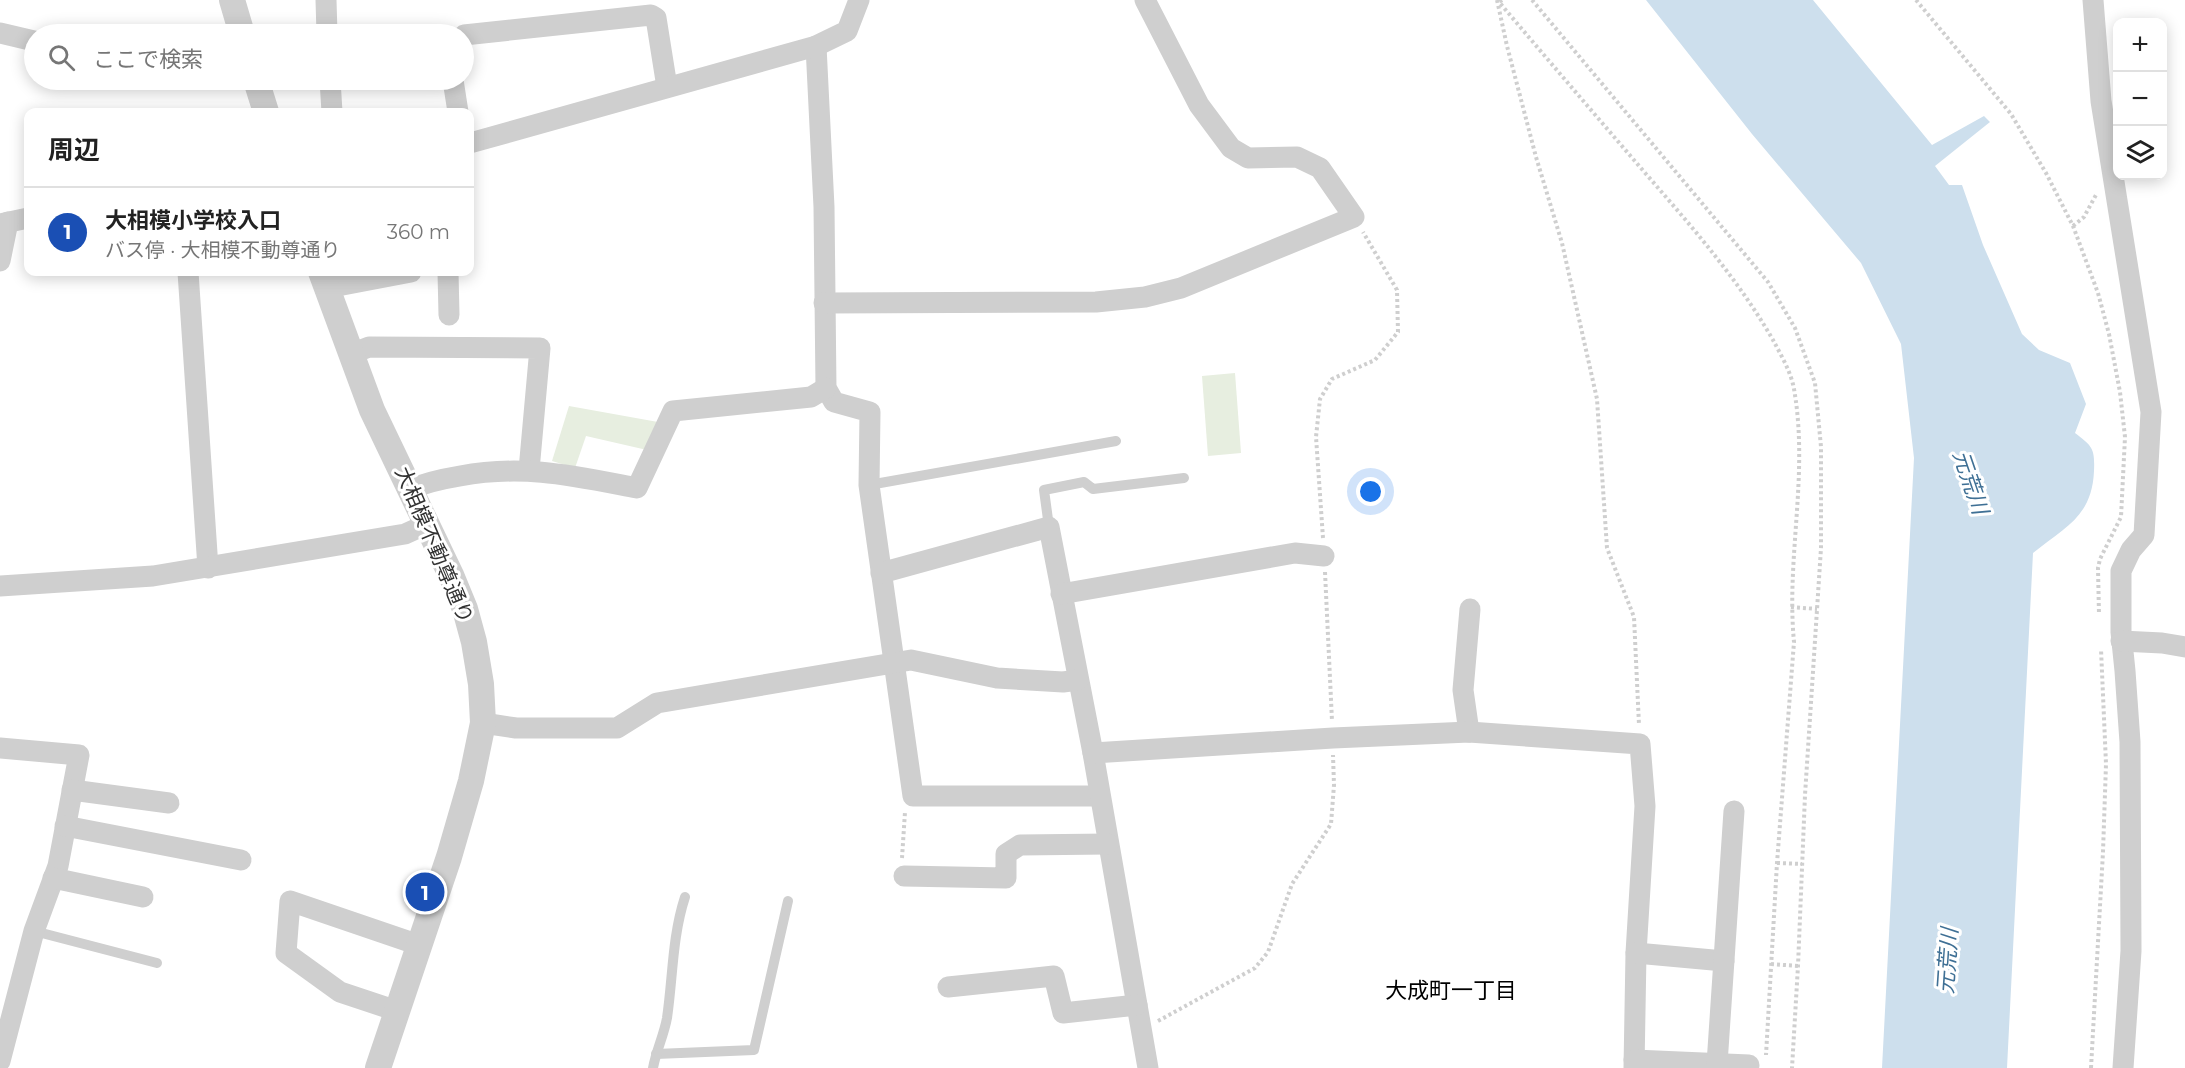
<!DOCTYPE html>
<html lang="ja">
<meta charset="utf-8">
<style>
:root{--surface:#fff;--page:#f2f2f2;--text:#222;--muted:#767676;--line:#e0e0e0;--accent:#e5373e}
body{margin:0;font-family:Montserrat,"Noto Sans JP",sans-serif;background:var(--page);color:var(--text)}
.controls{position:absolute;right:18px;top:18px;display:grid;overflow:hidden;border-radius:12px;box-shadow:0 3px 15px #0003}
.controls button{width:54px;height:54px;display:grid;place-items:center;padding:0;border:0;border-bottom:2px solid var(--line);background:var(--surface);color:var(--text);font:30px sans-serif}
.you{position:absolute;left:1371px;top:492px;width:21px;height:21px;margin:-15px;border:4px solid #fff;border-radius:50%;background:#1a73e8;box-shadow:0 0 0 9px #1a73e833}
.badge{display:grid;place-items:center;width:39px;height:39px;border-radius:50%;background:var(--accent);color:#fff;font-size:20px;font-weight:700}
.pin{position:absolute;translate:-50% -50%;border:3px solid #fff;box-shadow:0 2px 6px #0006}
.list{margin:0;padding:0;list-style:none}
h2{display:flex;justify-content:space-between;align-items:center;height:78px;margin:0;padding:0 24px;font-size:26px}
h2 small{font-size:20px;font-weight:400;color:var(--muted)}
.list li{display:grid;grid-template-columns:39px 1fr auto;gap:18px;align-items:center;box-sizing:border-box;height:90px;padding:0 24px;border-top:2px solid var(--line)}
.list b{display:block;font-size:22px;white-space:nowrap}
.list p{margin:0;font-size:20px;white-space:nowrap;color:var(--muted)}
.list em{font-size:20px;font-style:normal;color:var(--muted)}
.icon{flex:none;width:33px;height:33px;fill:none;stroke:currentColor;stroke-width:2;stroke-linecap:round;stroke-linejoin:round}
.map{position:relative;flex:none;width:2185px;height:1068px;overflow:hidden}
.search{position:absolute;background:var(--surface);box-shadow:0 3px 15px #0003;left:24px;top:24px;width:450px;height:66px;display:flex;align-items:center;gap:15px;box-sizing:border-box;padding:0 21px;border-radius:33px;color:var(--muted);font-size:22px}
.panel{position:absolute;background:var(--surface);box-shadow:0 3px 15px #0003;left:24px;top:108px;width:450px;height:168px;border-radius:12px}
.map>svg:first-child{display:block}
.green{fill:#e7eee0}
.water{fill:#cddfed}
.lines{fill:none;stroke-linecap:round;stroke-linejoin:round}
.path{stroke:#cfcfcf;stroke-width:4;stroke-dasharray:3 3;stroke-linecap:butt}
.service{stroke:#cfcfcf;stroke-width:10}
.minor{stroke:#cfcfcf;stroke-width:21}
.tertiary{stroke:#cfcfcf;stroke-width:26}
.labels{text-anchor:middle;stroke-width:6;stroke-linejoin:round;paint-order:stroke}
.street-label{font-size:21px;fill:#323232;stroke:#fff}
.water-label{font-size:22px;font-style:italic;fill:#3f7095;stroke:#fff}
.neighbourhood-label{font-size:22px;fill:#000;stroke:#fff}
</style>
<div class="map">
<svg width="2185" height="1068" viewBox="0 0 2185 1068">
<rect width="100%" height="100%" fill="#fff"/>
<g class="green">
<polygon points="1235,373 1241,453 1208,456 1202,376"/>
<polygon points="569,406 658,422 647,450 586,436 575,468 552,461"/>
</g>
<path class="water" d="M1646,0H1813L1932,145L1984,116L1990,122L1935,166L1949,185H1962L1983,245L2022,334L2039,350L2070,363L2086,404L2075,433C2092,446 2095,448 2094,471C2092,517 2065,527 2033,553L2007,1068H1882L1914,458L1901,344L1861,263L1752,134Z"/>
<g class="lines">
<g class="path">
<polyline points="1497,0 1507,46 1536,157 1562,243 1597,399 1607,548 1634,617 1639,725"/>
<path d="M1502,0L1499,2C1548,60 1597,117 1646,174C1692,227 1738,279 1773,340C1781,355 1791,372 1794,389C1809,474 1786,558 1794,642L1777,863L1766,1055"/>
<polyline points="1532,0 1768,282 1795,328 1815,383 1821,447 1821,548 1805,795 1798,966 1792,1068"/>
<polyline points="1916,0 2011,114 2046,173 2073,226 2098,293 2109,334 2120,392 2125,437 2121,517 2100,559 2098,568 2099,615"/>
<polyline points="90,112 92,112"/>
<polyline points="2073,226 2084,217 2097,193"/>
<polyline points="1323,538 1316,437 1320,399 1332,379 1375,360 1398,332 1397,290 1363,232"/>
<polyline points="1325,572 1332,721"/>
<polyline points="1791,607 1817,609"/>
<polyline points="902,858 905,812"/>
<polyline points="1777,863 1802,864"/>
<polyline points="1771,964 1798,966"/>
<polyline points="1158,1021 1255,968 1268,952 1292,884 1331,824 1334,785 1333,755"/>
<polyline points="2091,1068 2103,852 2106,764 2101,649"/>
</g>
<g class="service">
<polyline points="869,485 1116,441"/>
<polyline points="1049,527 1044,490 1084,482 1093,489 1184,478"/>
<polyline points="34,931 157,963"/>
<polyline points="656,1054 754,1050 788,901"/>
<path d="M653,1068C656,1051 664,1035 667,1018C673,977 672,937 685,897"/>
</g>
<g class="minor">
<polyline points="326,0 327,34"/>
<polyline points="2093,0 2101,101 2151,412 2144,535 2131,550 2121,571 2121,632 2125,671 2130,742 2131,951 2123,1068"/>
<polyline points="0,33 34,41"/>
<polyline points="464,35 651,15 656,18 667,87"/>
<polyline points="816,46 824,207 826,388 834,402 870,412 869,485 913,796 1099,796"/>
<polyline points="330,80 332,112"/>
<polyline points="453,80 458,112"/>
<polyline points="470,143 816,46 847,31 859,0"/>
<polyline points="0,224 28,218"/>
<polyline points="0,261 8,222"/>
<polyline points="188,272 208,568"/>
<polyline points="448,272 449,315"/>
<polyline points="327,288 411,272"/>
<polyline points="824,303 1096,302 1145,297 1181,288 1354,217 1320,168 1297,157 1248,158 1231,148 1199,105 1145,0"/>
<polyline points="351,354 369,347 540,348 529,470"/>
<path d="M411,489C427,482 442,479 460,476C524,464 574,476 637,488L673,411L811,397L826,388"/>
<polyline points="881,573 1049,527 1093,753 1148,1068"/>
<polyline points="0,586 153,576 405,534 427,524"/>
<polyline points="1061,594 1295,553 1324,556"/>
<polyline points="2121,641 2162,643 2185,647"/>
<polyline points="483,723 516,728 617,728 657,703 911,660 997,678 1063,682 1078,680"/>
<polyline points="1469,732 1463,690 1470,609"/>
<polyline points="0,748 79,755 58,866 34,931 0,1061"/>
<polyline points="1093,753 1333,738 1469,732 1640,744 1645,806 1636,953 1634,1068"/>
<polyline points="72,790 169,803"/>
<polyline points="65,826 241,860"/>
<polyline points="904,876 1006,878 1006,854 1020,845 1108,844"/>
<polyline points="53,878 143,897"/>
<polyline points="1636,953 1724,961"/>
<polyline points="948,987 1054,976 1063,1013 1137,1005"/>
<polyline points="397,1011 340,992 286,953 290,901 419,945"/>
<polyline points="1634,1060 1749,1065"/>
<polyline points="1717,1064 1734,811"/>
</g>
<g class="tertiary">
<polyline points="232,0 242,34"/>
<polyline points="256,80 266,112"/>
<polyline points="321,272 372,410 451,575 465,609 474,642 481,684 483,723 471,781 449,857 378,1068"/>
</g>
</g>
<g class="labels">
<g class="street-label">
<text transform="translate(434 545) rotate(67)" y="7">大相模不動尊通り</text>
</g>
<g class="water-label">
<text transform="translate(1971 482) rotate(71)" y="8">元荒川</text>
<text transform="translate(1947 961) rotate(-86)" y="8">元荒川</text>
</g>
<g class="neighbourhood-label">
<text x="1451" y="998">大成町一丁目</text>
</g>
</g>
</svg>
<div class="controls">
<button>+</button>
<button>−</button>
<button><svg class="icon" aria-label="layers" viewBox="0 0 24 24"><path d="M12 4l9 5-9 5-9-5zM3 14l9 5 9-5"/></svg></button>
</div>
<div class="you"></div>
<div class="pin badge" style="left:425px;top:892px;background:#1a4fb4">1</div>
<div class="search"><svg class="icon" aria-label="search" viewBox="0 0 24 24"><circle cx="10" cy="10" r="6"/><path d="M15 15l6 6"/></svg>ここで検索</div>
<section class="panel">
<h2>周辺<small></small></h2>
<ul class="list">
<li><span class="badge" style="background:#1a4fb4">1</span><div><b>大相模小学校入口</b><p>バス停 · 大相模不動尊通り</p></div><em>360 m</em></li>
</ul>
</section>
</div>
